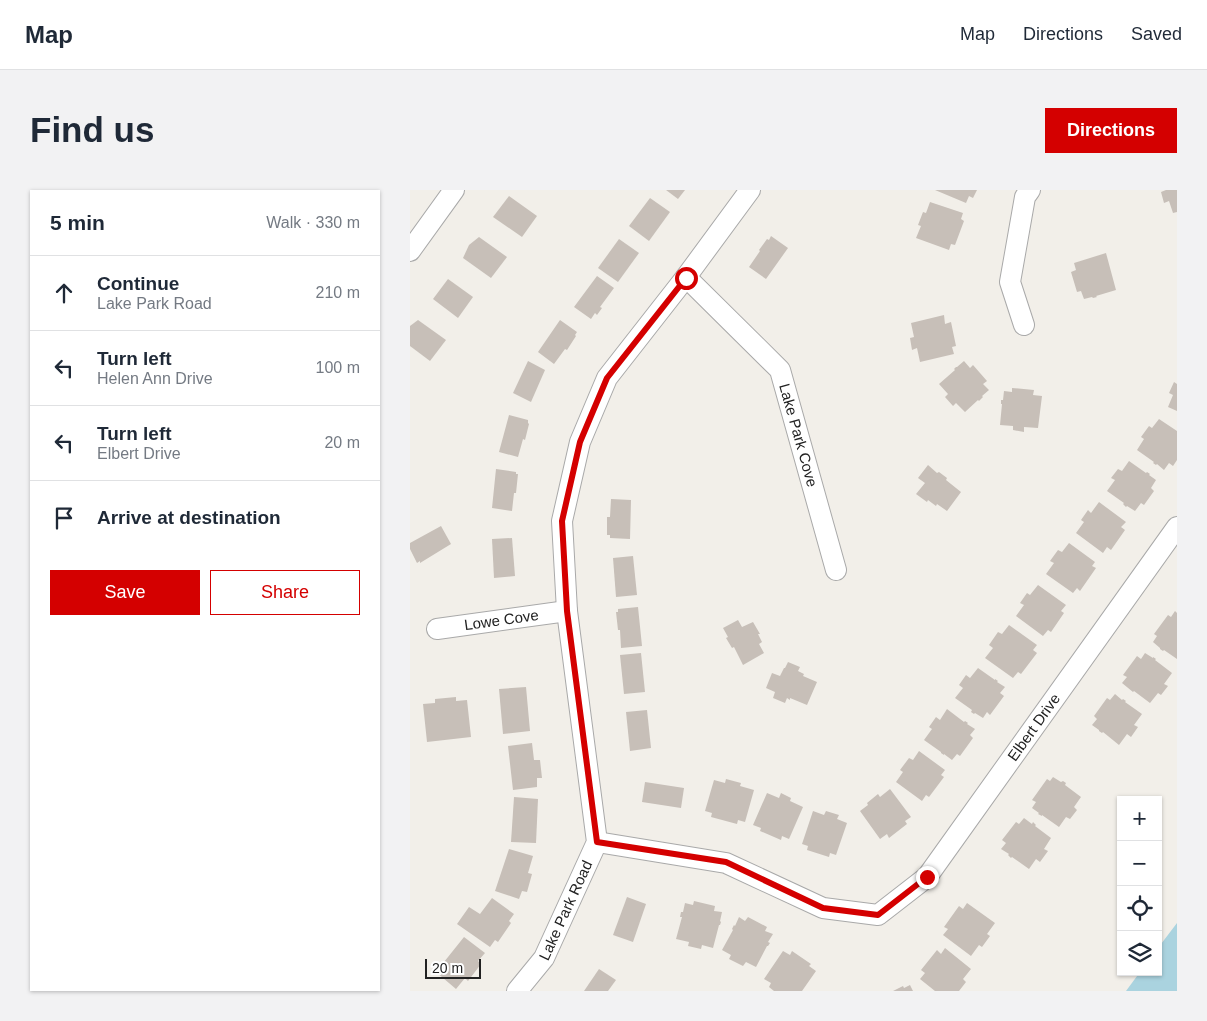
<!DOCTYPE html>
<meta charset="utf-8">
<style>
:root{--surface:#fff;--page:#f2f2f3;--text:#1f2937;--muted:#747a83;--line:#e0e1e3;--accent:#d40000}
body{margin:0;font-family:Helvetica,sans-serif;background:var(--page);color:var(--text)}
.controls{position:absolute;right:15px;bottom:15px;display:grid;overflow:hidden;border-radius:0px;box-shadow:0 1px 4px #0004}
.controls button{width:45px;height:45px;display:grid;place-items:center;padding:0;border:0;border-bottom:1px solid var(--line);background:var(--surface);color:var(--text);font:25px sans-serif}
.scale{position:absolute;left:15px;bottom:12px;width:56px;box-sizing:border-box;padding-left:5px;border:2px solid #222;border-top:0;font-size:14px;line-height:18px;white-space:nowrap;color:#222;-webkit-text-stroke:4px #fff;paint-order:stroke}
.stop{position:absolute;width:15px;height:15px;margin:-11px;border:4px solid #d40000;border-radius:50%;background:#fff}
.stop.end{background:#d40000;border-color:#fff;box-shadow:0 1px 5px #0008}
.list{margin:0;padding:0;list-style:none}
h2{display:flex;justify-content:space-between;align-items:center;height:65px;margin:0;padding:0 20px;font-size:21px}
h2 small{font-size:16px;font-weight:400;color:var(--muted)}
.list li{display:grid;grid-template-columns:32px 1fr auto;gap:15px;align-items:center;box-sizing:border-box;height:75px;padding:0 20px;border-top:1px solid var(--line)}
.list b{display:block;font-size:19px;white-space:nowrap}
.list p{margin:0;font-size:16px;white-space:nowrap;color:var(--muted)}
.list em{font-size:16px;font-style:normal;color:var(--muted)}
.actions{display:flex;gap:10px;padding:15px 20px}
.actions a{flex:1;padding:11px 0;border:1px solid var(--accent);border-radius:0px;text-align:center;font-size:18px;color:var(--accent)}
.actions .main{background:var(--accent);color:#fff}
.icon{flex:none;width:28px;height:28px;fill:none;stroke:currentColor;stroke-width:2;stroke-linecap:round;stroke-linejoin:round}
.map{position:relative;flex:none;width:767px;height:801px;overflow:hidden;border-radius:0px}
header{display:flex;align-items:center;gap:30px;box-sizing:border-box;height:70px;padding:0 25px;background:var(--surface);border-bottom:1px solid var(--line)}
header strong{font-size:24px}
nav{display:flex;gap:28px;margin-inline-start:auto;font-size:18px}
.intro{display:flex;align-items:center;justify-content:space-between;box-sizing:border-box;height:120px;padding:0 30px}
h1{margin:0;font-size:35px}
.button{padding:12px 22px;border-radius:0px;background:var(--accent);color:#fff;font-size:18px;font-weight:700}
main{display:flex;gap:30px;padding:0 30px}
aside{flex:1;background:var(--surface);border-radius:0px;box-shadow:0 1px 4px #0004}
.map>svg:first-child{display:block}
.water{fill:#aad3df}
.building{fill:#c7bfb8}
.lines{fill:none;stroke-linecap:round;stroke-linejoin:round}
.minor-casing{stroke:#a9a9a9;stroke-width:22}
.minor{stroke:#fff;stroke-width:20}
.route{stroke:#d40000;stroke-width:6}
.labels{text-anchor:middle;stroke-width:4;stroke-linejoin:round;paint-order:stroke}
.street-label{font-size:15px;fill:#222;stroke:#fff}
</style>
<header>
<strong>Map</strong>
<nav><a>Map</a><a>Directions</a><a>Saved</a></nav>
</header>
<div class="intro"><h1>Find us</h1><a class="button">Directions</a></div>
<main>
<aside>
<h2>5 min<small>Walk · 330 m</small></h2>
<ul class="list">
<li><svg class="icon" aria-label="ahead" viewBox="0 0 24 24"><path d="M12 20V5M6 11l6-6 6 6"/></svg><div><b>Continue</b><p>Lake Park Road</p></div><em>210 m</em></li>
<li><svg class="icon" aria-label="left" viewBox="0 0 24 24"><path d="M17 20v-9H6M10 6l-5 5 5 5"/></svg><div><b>Turn left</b><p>Helen Ann Drive</p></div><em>100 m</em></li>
<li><svg class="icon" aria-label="left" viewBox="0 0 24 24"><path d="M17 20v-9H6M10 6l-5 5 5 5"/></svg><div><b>Turn left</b><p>Elbert Drive</p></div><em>20 m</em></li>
<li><svg class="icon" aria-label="arrive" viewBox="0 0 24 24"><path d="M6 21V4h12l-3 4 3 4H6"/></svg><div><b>Arrive at destination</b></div></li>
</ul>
<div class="actions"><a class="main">Save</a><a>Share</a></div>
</aside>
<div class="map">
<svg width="767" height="801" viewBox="0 0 767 801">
<rect width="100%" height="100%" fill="#f2efe9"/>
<polygon class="water" points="767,733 767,801 716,801 730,782 748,782 748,758"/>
<g class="building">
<polygon points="256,0 275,0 268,9"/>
<polygon points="525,0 567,0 563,8 559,6 556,13"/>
<polygon points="756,0 767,0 767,22 763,23 759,11 754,13 751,2"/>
<polygon points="99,6 127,26 112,47 83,27"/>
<polygon points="240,8 260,22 239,51 219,36"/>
<polygon points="520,12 553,23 551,29 554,31 545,55 541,54 539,60 506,48 511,36 508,35 513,22 516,23"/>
<polygon points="361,46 378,58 356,89 339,77 350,61 349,60 357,49 359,50"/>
<polygon points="69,47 97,67 81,88 53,68 59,55"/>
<polygon points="209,49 229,63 208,92 188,78"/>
<polygon points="696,63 706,100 686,106 687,107 683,108 682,107 674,109 671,101 667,102 661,82 666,80 664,73"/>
<polygon points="187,86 204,98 190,117 192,118 187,125 185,123 181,129 164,117"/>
<polygon points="38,89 63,107 48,128 23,109"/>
<polygon points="534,125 535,134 541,132 546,156 542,157 544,164 510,172 507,158 502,160 500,148 504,147 501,133"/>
<polygon points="8,130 36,150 20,171 0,156 0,136"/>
<polygon points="150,130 167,142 165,145 166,146 157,160 155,159 144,174 128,162"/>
<polygon points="118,171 135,180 121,212 103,203"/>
<polygon points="554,171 560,178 563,175 577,191 573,194 579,200 572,206 573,207 569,211 568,210 555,222 546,213 543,216 535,207 538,204 529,194 545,180 544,179 546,177 547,177"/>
<polygon points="764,192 767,194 767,221 758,217 763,205 759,203"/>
<polygon points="602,198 624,200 623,205 632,206 628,238 614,237 614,242 603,240 603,236 590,235 592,214 591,214 591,210 593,210 594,201 602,202"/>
<polygon points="99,225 118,230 118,233 119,234 115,250 113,249 108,267 89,262"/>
<polygon points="749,229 767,241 767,270 763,276 759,273 754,280 747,274 746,275 743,273 744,272 727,260 734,249 731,247 739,236 742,238"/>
<polygon points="719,271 736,283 737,282 740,284 739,285 746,290 741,298 744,301 734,315 731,313 725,321 717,316 716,317 713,314 714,313 697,301 705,290 701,288 708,279 712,281"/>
<polygon points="518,275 527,283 529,282 537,288 536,290 551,302 537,321 527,314 526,316 518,310 517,312 506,304 515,293 508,288"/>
<polygon points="86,279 106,282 106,284 108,284 106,303 104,303 102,321 82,318"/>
<polygon points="201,309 221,310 220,349 200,348 200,345 197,345 197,327 200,327"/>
<polygon points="689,312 716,332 711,337 715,340 701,360 697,357 693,363 666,343 674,332 671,330 678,320 681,323"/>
<polygon points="31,336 41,354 10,373 10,371 7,373 0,359 0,353"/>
<polygon points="102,348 105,386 84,388 82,349"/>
<polygon points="659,353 685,372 682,376 686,378 670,401 667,398 663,403 636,384 644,373 640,371 648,360 652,362"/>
<polygon points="223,366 227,405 206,407 203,368"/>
<polygon points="628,395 656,415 651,421 654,423 641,442 638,440 633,446 606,426 614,415 610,413 617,403 620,405"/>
<polygon points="228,417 232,456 211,458 210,440 208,440 206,422 208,422 208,419"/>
<polygon points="765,421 767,423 767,469 754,460 753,461 750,459 750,458 743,452 747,446 744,444 758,425 761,427"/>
<polygon points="328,430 332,437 343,432 350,444 348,444 352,452 349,454 354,463 333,475 324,457 322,458 316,448 318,447 313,438"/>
<polygon points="599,435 627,455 623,460 627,463 611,484 608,482 603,488 575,468 583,458 579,455 588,442 592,444"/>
<polygon points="231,463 235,502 214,504 210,465"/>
<polygon points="735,463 743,468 743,467 746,469 745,470 762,483 754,494 758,496 751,505 748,503 740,513 724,501 723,502 712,493 717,487 713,485 727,466 731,469"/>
<polygon points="378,472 390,477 388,481 394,484 393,486 407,492 397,515 380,508 380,510 377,508 375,513 363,508 365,502 356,498 362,483 370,486 374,478 375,478"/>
<polygon points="568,478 585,490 585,489 588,491 587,492 595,497 590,503 594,506 580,525 577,522 573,528 565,523 564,524 561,522 562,520 545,508 553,498 549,495 556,485 560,488"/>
<polygon points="116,497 120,541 93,544 89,499"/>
<polygon points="705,504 712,510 713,509 716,511 715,512 732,524 724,535 728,537 721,547 717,544 709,555 693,542 692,543 689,541 689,540 682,535 687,529 684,526 697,508 700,510"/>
<polygon points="46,507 46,511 57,510 61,547 17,552 13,514 25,513 25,509"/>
<polygon points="537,519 554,532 555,531 558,533 557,534 565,539 560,545 563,548 550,566 547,564 542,570 534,564 534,565 531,563 531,562 514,550 522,539 519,537 526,527 530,530"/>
<polygon points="237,520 241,558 220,561 216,522"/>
<polygon points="122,553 124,570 130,570 132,588 127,588 127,597 103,600 98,556"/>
<polygon points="509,561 535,580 531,585 534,587 519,607 516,605 512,611 486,592 493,582 490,580 499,568 503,570"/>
<polygon points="643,587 651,592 653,591 656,593 655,595 671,607 664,617 667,620 660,629 656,627 649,637 632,625 632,626 628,624 629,623 622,618 626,612 622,610 637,589 640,591"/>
<polygon points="316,589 331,593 330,596 344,600 335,632 328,630 327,634 301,627 302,623 295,621 304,590 315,593"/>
<polygon points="235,592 274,598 271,618 232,612"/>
<polygon points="480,599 501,627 495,631 497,634 479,648 477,644 470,649 450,621 458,615 457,613 468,604 470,607"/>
<polygon points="357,603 369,608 371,603 381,608 380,611 393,617 379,649 372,646 371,650 350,641 351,638 343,635"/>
<polygon points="104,607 128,609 126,653 101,652"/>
<polygon points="403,621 414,625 416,621 429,625 427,629 437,633 426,665 420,663 419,667 397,660 398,656 392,654"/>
<polygon points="614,628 622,634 623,632 626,635 625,636 641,648 634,659 638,661 630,672 626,669 619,679 602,667 601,668 598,665 599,664 591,659 596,653 592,650 606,632 609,634"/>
<polygon points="99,659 123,666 118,683 122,684 117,702 112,701 109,709 85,701"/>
<polygon points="217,707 236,714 223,752 203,745"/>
<polygon points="82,708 104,724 99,731 101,733 88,752 85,750 80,757 47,734 59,717 70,724"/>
<polygon points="284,711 305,716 304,721 312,722 310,731 311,732 310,735 309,735 303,758 292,755 291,759 278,756 279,752 266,749 272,727 270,727 271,722 273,722 275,713 283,715"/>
<polygon points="557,713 585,733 577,744 580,746 572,757 569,755 561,766 533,745 538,739 534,737 549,716 553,719"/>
<polygon points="329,727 335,731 338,727 357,737 355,741 363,744 358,752 360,753 358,756 357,756 346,777 336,772 333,776 319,769 321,765 312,760 323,740 322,739 324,735 325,736"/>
<polygon points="54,747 75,763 68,771 71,774 58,791 55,788 46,799 26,782"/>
<polygon points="535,758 561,779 553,789 556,792 549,801 525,801 510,789 515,783 511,780 527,760 531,764"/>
<polygon points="373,761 380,765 382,761 401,774 399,776 406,781 392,801 364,801 359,797 361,793 354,789"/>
<polygon points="189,779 206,790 198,801 174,801"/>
<polygon points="500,795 503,801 483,801 493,796 494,798"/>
</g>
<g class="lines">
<defs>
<g id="minor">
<polyline points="0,61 44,0"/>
<path id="s1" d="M276,87L370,180L426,380"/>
<polyline points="614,135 600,92 615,7 620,0"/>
<path id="s2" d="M27,439L157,421"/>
<path id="s3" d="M187,652L316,673L413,718L468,725L517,687L767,337"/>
<path id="s4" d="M107,801L134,768L187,652L157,421L152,331L170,252L197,188L276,87L340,0"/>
</g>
</defs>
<use href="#minor" class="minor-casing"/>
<use href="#minor" class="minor"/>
</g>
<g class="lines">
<polyline class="route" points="276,88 197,188 170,252 152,331 157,421 187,652 316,672 413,718 468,725 517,687"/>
</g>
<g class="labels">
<g class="street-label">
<text dy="5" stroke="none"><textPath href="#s1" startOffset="200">Lake Park Cove</textPath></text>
<text dy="5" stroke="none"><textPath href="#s2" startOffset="65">Lowe Cove</textPath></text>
<text dy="5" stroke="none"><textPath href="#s3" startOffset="539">Elbert Drive</textPath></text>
<text dy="5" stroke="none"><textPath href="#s4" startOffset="95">Lake Park Road</textPath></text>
</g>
</g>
</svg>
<div class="controls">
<button>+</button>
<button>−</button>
<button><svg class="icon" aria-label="locate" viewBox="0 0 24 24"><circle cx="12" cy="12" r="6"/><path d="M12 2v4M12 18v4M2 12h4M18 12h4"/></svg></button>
<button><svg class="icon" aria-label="layers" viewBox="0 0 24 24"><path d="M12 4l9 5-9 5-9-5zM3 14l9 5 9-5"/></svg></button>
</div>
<div class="scale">20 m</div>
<div class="stop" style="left:276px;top:88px"></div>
<div class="stop end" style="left:517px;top:687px"></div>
</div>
</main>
